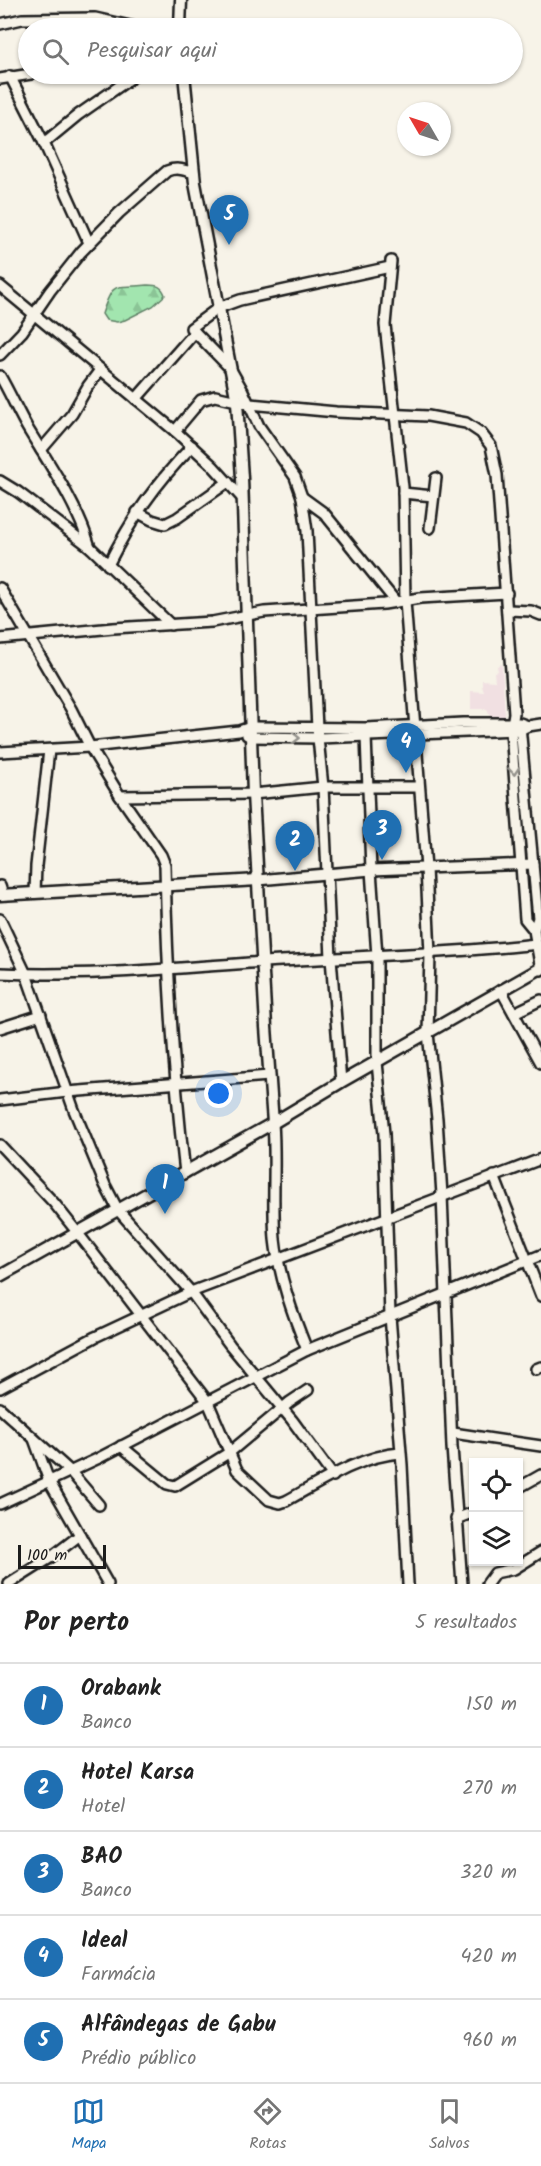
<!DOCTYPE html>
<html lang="pt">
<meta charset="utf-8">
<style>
:root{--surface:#fff;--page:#f6f6f6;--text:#222;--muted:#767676;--line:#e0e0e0;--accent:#1f6fb2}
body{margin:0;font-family:Kalam,sans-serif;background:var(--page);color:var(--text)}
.controls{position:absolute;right:18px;bottom:18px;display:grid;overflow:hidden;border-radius:0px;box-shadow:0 2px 4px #0004}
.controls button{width:54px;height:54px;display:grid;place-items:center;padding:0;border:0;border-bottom:2px solid var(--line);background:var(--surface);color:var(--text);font:30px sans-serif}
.compass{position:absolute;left:397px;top:102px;width:54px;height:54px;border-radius:50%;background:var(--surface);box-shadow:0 2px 4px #0004;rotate:309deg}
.scale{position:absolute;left:18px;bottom:15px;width:88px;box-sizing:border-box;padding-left:6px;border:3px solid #1c1c1c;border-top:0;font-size:16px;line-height:21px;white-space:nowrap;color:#1c1c1c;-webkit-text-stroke:4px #f7f3e8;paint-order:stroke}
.you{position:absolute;left:219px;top:1094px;width:21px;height:21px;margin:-15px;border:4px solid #fff;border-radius:50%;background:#1a73e8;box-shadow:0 0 0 9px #1a73e833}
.badge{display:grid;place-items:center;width:39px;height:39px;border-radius:50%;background:var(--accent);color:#fff;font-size:20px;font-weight:700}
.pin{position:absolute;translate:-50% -50px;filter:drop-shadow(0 2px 3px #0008)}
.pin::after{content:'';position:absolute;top:32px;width:21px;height:18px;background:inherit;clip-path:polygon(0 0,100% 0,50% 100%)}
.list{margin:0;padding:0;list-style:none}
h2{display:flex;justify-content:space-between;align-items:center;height:78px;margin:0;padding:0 24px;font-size:26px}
h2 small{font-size:20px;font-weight:400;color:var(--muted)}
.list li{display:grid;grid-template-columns:39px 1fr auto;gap:18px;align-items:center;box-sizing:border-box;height:84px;padding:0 24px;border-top:2px solid var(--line)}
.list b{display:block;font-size:22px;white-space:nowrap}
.list p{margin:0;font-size:20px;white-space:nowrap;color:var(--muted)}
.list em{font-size:20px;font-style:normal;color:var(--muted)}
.icon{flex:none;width:33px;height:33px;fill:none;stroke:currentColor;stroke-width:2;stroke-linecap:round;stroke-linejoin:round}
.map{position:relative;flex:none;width:541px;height:1584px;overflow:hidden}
.search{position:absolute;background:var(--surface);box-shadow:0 2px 4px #0004;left:18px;right:18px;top:18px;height:66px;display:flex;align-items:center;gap:15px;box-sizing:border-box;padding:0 21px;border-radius:33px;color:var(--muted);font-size:22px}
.sheet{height:498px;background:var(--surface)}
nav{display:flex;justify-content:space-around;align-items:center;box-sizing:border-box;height:84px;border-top:2px solid var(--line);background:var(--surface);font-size:16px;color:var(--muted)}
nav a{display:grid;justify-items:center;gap:3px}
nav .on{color:var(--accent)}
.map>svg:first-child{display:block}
.built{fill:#f1e0e2}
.forest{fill:url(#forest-firs);stroke:#5f8066;stroke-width:1.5}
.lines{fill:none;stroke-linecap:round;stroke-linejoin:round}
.minor-casing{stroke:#1c1c1c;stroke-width:14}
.major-casing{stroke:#1c1c1c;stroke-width:15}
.minor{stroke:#f7f3e8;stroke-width:9}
.major{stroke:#f7f3e8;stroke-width:10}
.oneway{stroke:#94928c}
</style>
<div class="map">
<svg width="541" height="1584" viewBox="0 0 541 1584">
<defs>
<pattern id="forest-firs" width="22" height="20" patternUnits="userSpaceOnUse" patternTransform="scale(1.5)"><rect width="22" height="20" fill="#a2e5af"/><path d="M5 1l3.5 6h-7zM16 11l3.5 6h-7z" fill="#8bc496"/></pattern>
</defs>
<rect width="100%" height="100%" fill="#f7f3e8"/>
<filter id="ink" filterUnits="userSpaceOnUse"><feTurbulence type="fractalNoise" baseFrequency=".0167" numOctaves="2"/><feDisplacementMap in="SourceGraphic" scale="12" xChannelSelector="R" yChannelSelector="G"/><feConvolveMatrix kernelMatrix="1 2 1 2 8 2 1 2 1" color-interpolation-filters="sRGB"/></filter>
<g filter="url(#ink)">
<polygon class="built" points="502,664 505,716 490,717 487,709 471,709 471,691 484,692 482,686 482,680 495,681 494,672 498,671 497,666"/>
<path class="forest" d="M148,285C157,285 162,286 165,295L153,306L125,320L117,322L106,320L102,314C114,278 115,289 148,285Z"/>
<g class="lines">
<defs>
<g id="minor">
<polyline points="0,24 22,19 95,18 139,28"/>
<polyline points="10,76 44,143 89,243"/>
<polyline points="0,79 31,74"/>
<polyline points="44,143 78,115 134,76"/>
<polyline points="391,261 385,325 403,487 405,601 426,868 430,954 428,1033 437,1119 442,1195 452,1447 462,1584"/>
<polyline points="0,286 175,431 213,466 242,498"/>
<path d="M0,355L22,332L50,291L81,252L119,213L167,171C177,167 184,170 194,173"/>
<path d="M0,376C10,393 18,412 28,429C51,467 77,504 90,547"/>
<polyline points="136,399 195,332"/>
<polyline points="175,431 201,400 215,396 250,404 336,412 428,416 466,423 481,433 491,446 497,475 514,713 511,731 525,919 534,930 541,970"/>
<polyline points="41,450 72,414 88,386 100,370"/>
<polyline points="0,481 18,492 90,547 171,625"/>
<polyline points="403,493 433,496"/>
<polyline points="302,497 324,513 396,602"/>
<polyline points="137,512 152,520 165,524 177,518 228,482"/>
<polyline points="430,528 436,478"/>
<path d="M108,565C133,516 154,486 192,446"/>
<path d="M0,588L71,709L90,747L120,796L161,855L165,865C167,968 173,1071 185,1173"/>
<polyline points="508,610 531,611 541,615"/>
<polyline points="0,639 113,628 212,622 264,612 384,604 420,598 507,593"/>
<polyline points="520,726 538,918 534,930"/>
<polyline points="247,735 251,737 319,738 520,730 528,726"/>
<polyline points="366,736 371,870 377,956 377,1062 384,1134 390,1316 402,1465 408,1584"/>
<polyline points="0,752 90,747 239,731 251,727 366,728 463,723 520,723 528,726 541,724"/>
<polyline points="120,796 253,794 323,787 418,787"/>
<polyline points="258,880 371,870 533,864"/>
<polyline points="0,886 3,895"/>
<polyline points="35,893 36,866 49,750"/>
<polyline points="0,919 26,974 74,1110 105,1185 118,1210 191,1292 230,1345 292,1420 333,1476"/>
<path d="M0,973C88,977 176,968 264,962C355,956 446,954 537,944"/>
<polyline points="501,990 541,1063"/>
<polyline points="514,1013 541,1000"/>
<polyline points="0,1028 41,1015"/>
<polyline points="341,1082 331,958 323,787 317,728 307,531 302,497 295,477 259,426 243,391 230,368 191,328 218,308 240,300 390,267"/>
<polyline points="0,1100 67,1092 269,1076"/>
<path d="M273,1123C276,1161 272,1201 275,1239C279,1277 293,1315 307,1350"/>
<path d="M0,1145L54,1203L77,1232L208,1402L237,1470L269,1500L280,1503L286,1501C321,1482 359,1456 400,1453"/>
<polyline points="494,1176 541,1296"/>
<polyline points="536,1369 541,1367"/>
<polyline points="0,1388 95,1337 191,1292 541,1159"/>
<polyline points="0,1408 70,1471 99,1505"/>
<polyline points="453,1433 541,1446"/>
<polyline points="34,1439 49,1481 108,1584"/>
<polyline points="121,1446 167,1484 175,1486 230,1452 290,1402 308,1390"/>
<polyline points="518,1488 541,1475"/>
<polyline points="0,1504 97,1459 307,1350 541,1255"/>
<polyline points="456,1519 474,1512"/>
<polyline points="9,1584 50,1558 80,1535"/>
<polyline points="487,1584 495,1573 514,1569 541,1552"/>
</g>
<g id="major">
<polyline points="180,28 181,0"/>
<polyline points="184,74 195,183 237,402 242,478 253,794 266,1027 273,1123"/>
<polyline points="0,895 258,880"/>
<polyline points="0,1276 273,1123 341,1082 541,968"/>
</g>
</defs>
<use href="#minor" class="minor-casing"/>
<use href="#major" class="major-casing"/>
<use href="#minor" class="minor"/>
<use href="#major" class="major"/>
</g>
<defs><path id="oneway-chevron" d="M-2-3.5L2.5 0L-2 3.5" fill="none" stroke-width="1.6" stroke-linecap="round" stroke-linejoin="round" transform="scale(1.5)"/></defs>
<g class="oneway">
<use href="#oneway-chevron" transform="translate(296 738) rotate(1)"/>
<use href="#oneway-chevron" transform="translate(514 771) rotate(85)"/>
</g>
</g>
</svg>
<div class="controls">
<button><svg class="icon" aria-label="locate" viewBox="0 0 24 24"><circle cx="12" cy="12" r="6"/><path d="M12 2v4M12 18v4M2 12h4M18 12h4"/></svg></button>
<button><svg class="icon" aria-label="layers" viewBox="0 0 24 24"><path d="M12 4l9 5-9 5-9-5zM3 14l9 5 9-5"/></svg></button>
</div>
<svg class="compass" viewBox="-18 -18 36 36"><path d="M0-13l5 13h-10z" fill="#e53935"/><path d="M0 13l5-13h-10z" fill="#767676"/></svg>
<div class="scale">100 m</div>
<div class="you"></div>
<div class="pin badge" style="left:165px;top:1214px">1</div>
<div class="pin badge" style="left:295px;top:871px">2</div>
<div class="pin badge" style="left:382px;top:860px">3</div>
<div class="pin badge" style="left:406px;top:773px">4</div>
<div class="pin badge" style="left:229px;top:245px">5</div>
<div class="search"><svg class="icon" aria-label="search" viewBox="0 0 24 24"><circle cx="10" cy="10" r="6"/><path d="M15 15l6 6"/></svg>Pesquisar aqui</div>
</div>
<section class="sheet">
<h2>Por perto<small>5 resultados</small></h2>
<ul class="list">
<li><span class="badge">1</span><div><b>Orabank</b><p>Banco</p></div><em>150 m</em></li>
<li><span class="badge">2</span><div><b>Hotel Karsa</b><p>Hotel</p></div><em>270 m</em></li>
<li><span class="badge">3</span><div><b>BAO</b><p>Banco</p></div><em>320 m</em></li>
<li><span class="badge">4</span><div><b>Ideal</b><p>Farmácia</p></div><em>420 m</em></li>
<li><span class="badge">5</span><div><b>Alfândegas de Gabu</b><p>Prédio público</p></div><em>960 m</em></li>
</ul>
</section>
<nav>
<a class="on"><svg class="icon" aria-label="map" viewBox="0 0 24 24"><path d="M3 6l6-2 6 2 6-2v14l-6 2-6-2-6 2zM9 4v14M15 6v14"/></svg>Mapa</a>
<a><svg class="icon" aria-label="directions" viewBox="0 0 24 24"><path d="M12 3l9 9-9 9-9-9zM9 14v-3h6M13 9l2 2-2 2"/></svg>Rotas</a>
<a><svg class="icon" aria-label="saved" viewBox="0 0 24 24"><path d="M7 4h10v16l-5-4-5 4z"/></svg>Salvos</a>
</nav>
